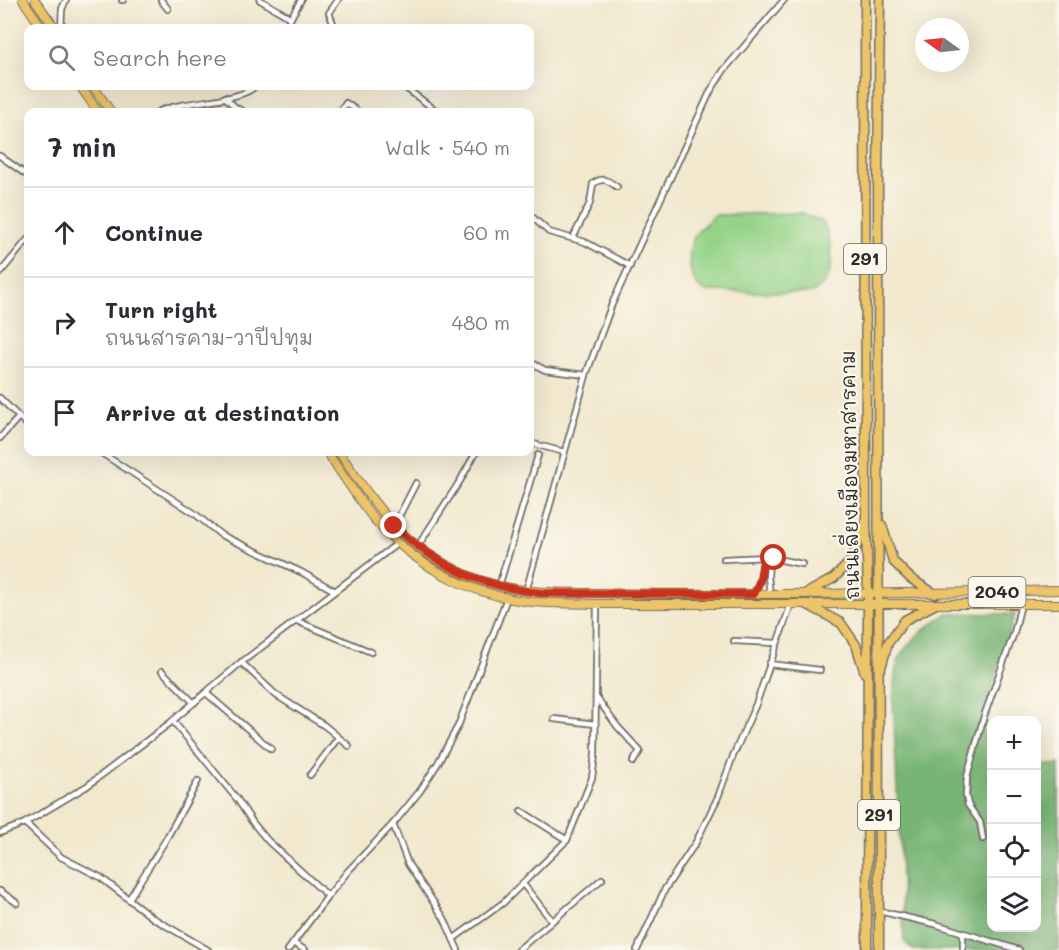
<!DOCTYPE html>
<meta charset="utf-8">
<style>
:root{--surface:#fff;--page:#f7f7f7;--text:#2b2b33;--muted:#7c7c81;--line:#e1e1e2}
body{margin:0;font-family:Mali,"Playpen Sans Thai",sans-serif;background:var(--page);color:var(--text)}
.controls{position:absolute;right:18px;bottom:18px;display:grid;overflow:hidden;border-radius:12px;box-shadow:0 6px 24px #0002}
.controls button{width:54px;height:54px;display:grid;place-items:center;padding:0;border:0;border-bottom:2px solid var(--line);background:var(--surface);color:var(--text);font:30px sans-serif}
.compass{position:absolute;left:915px;top:18px;width:54px;height:54px;border-radius:50%;background:var(--surface);box-shadow:0 6px 24px #0002;rotate:285deg}
.stop{position:absolute;width:18px;height:18px;margin:-14px;border:4px solid #c8321e;border-radius:50%;background:#fff}
.stop.end{background:#c8321e;border-color:#fff;box-shadow:0 2px 6px #0008}
.list{margin:0;padding:0;list-style:none}
h2{display:flex;justify-content:space-between;align-items:center;height:78px;margin:0;padding:0 24px;font-size:26px}
h2 small{font-size:20px;font-weight:400;color:var(--muted)}
.list li{display:grid;grid-template-columns:39px 1fr auto;gap:18px;align-items:center;box-sizing:border-box;height:90px;padding:0 24px;border-top:2px solid var(--line)}
.list b{display:block;font-size:22px;white-space:nowrap}
.list p{margin:0;font-size:20px;white-space:nowrap;color:var(--muted)}
.list em{font-size:20px;font-style:normal;color:var(--muted)}
.icon{flex:none;width:33px;height:33px;fill:none;stroke:currentColor;stroke-width:2;stroke-linecap:round;stroke-linejoin:round}
.map{position:relative;flex:none;width:1059px;height:950px;overflow:hidden}
.search{position:absolute;background:var(--surface);box-shadow:0 6px 24px #0002;left:24px;top:24px;width:510px;height:66px;display:flex;align-items:center;gap:15px;box-sizing:border-box;padding:0 21px;border-radius:12px;color:var(--muted);font-size:22px}
.panel{position:absolute;background:var(--surface);box-shadow:0 6px 24px #0002;left:24px;top:108px;width:510px;height:348px;border-radius:12px}
.map>svg:first-child{display:block}
.green{fill:#95d388;stroke:#607f5a;stroke-width:1.5}
.forest{fill:#78b574;stroke:#527050;stroke-width:1.5}
.lines{fill:none;stroke-linecap:round;stroke-linejoin:round}
.street-casing{stroke:#706d64;stroke-width:8}
.primary-casing{stroke:#706d64;stroke-width:10}
.highway-casing{stroke:#706d64;stroke-width:11}
.street{stroke:#fff;stroke-width:4.5}
.primary{stroke:#eec469;stroke-width:8}
.highway{stroke:#eec469;stroke-width:8}
.route{stroke:#c8321e;stroke-width:8}
.labels{text-anchor:middle;stroke-width:4.5;stroke-linejoin:round;paint-order:stroke}
.shield{fill:#fbf7ec;stroke:#696865;stroke-width:1.5}
.shield-label{font-size:18px;font-weight:bold;fill:#2b2b2b}
.street-label{font-size:20px;fill:#2b2b2b;stroke:#fbf7ec}
</style>
<div class="map">
<svg width="1059" height="950" viewBox="0 0 1059 950">
<rect width="100%" height="100%" fill="#fbf7ec"/>
<filter id="ink" filterUnits="userSpaceOnUse"><feTurbulence type="fractalNoise" baseFrequency=".0167" numOctaves="2"/><feDisplacementMap in="SourceGraphic" scale="12" xChannelSelector="R" yChannelSelector="G"/><feConvolveMatrix kernelMatrix="1 2 1 2 8 2 1 2 1" color-interpolation-filters="sRGB"/></filter>
<filter id="wash" filterUnits="userSpaceOnUse"><feTurbulence type="fractalNoise" baseFrequency=".008" numOctaves="4" result="noise"/><feDisplacementMap in="SourceGraphic" scale="24" xChannelSelector="R" yChannelSelector="G"/><feGaussianBlur stdDeviation="1.35" result="paint"/><feColorMatrix in="noise" values="0 0 0 0 0 0 0 0 0 0 0 0 0 0 0 0 0 1.4 0 .05"/><feComposite in="paint" operator="in"/></filter>
<g filter="url(#wash)">
<rect width="100%" height="100%" fill="#f1e8ce"/>
<path class="green" d="M802,213L823,222C834,246 838,278 812,293L704,291C688,282 686,251 695,236C699,228 709,221 715,215Z"/>
<path class="forest" d="M948,613L1015,614L982,719L992,728V928H1036L1037,766L1059,764V950H913L904,941L893,702C894,691 894,678 896,668C901,644 929,625 948,613Z"/>
</g>
<g filter="url(#ink)">
<g class="lines">
<defs>
<g id="street">
<polyline points="122,0 123,0"/>
<polyline points="161,0 168,9"/>
<polyline points="260,0 291,18"/>
<polyline points="61,28 62,9 66,0"/>
<polyline points="285,28 301,0"/>
<polyline points="335,28 329,13 338,0"/>
<polyline points="403,86 438,112"/>
<polyline points="225,97 235,107 244,112"/>
<path d="M158,112C181,100 242,102 255,86"/>
<polyline points="340,112 346,103 359,112"/>
<polyline points="0,156 28,176"/>
<polyline points="530,215 549,232 585,242 630,266"/>
<path d="M573,238L590,203L593,184C602,176 609,181 617,187"/>
<polyline points="0,273 28,239"/>
<polyline points="530,362 545,370 586,375"/>
<polyline points="0,398 28,426"/>
<polyline points="0,438 19,417"/>
<polyline points="530,443 564,452"/>
<polyline points="100,452 194,513 221,535 301,572 335,591"/>
<polyline points="394,526 416,483"/>
<polyline points="418,546 460,481 476,452"/>
<polyline points="769,557 768,577 770,594"/>
<polyline points="724,559 767,557 802,564"/>
<polyline points="499,586 538,455"/>
<polyline points="526,591 587,372 612,304 711,90 724,70 784,0"/>
<polyline points="755,594 760,580 764,557"/>
<polyline points="297,621 371,652"/>
<polyline points="734,641 777,643"/>
<polyline points="241,662 276,695 325,726 349,746"/>
<polyline points="769,664 820,670"/>
<polyline points="162,671 194,703"/>
<polyline points="206,693 271,749"/>
<polyline points="596,697 617,726 640,751 633,762"/>
<polyline points="554,719 595,724"/>
<polyline points="173,721 237,799 253,823 268,841 328,896"/>
<polyline points="310,775 338,738"/>
<polyline points="521,811 567,840"/>
<polyline points="25,823 61,857 100,877 153,918 208,950"/>
<polyline points="393,824 408,864 444,918 458,950"/>
<polyline points="0,833 25,823 87,786 170,723 238,665 398,543"/>
<polyline points="983,839 980,822 968,805 966,796 967,777 984,716 1014,633 1021,604"/>
<polyline points="523,884 552,921"/>
<polyline points="0,891 17,903"/>
<polyline points="129,899 165,841 198,781"/>
<polyline points="879,911 935,924 1019,950"/>
<polyline points="453,939 503,903 567,840 592,778 595,755 597,604"/>
<polyline points="293,943 305,950"/>
<polyline points="288,950 328,896 348,871 393,824 420,791 438,763 458,726 507,598"/>
<polyline points="518,950 602,879"/>
<polyline points="637,950 665,889 696,842 718,797 733,756 756,704 791,604"/>
<polyline points="963,950 963,932"/>
</g>
<g id="primary">
<polyline points="23,0 42,28"/>
<polyline points="35,0 55,28"/>
<polyline points="80,86 98,112"/>
<polyline points="93,86 111,112"/>
<path d="M327,452C342,474 357,498 374,519C413,564 466,593 524,601C548,604 573,603 597,604H1059"/>
<path d="M339,452C378,509 401,546 467,575C510,594 555,593 601,593C633,594 664,594 696,594C817,594 938,594 1059,590"/>
</g>
<g id="highway">
<polyline points="865,0 866,518 868,594 867,950"/>
<polyline points="882,525 893,561 910,578 935,594"/>
<polyline points="805,594 834,578 852,560 864,525"/>
<polyline points="806,604 841,623 856,645 865,673"/>
<polyline points="881,668 888,643 905,620 936,604"/>
<polyline points="879,950 878,179 880,0"/>
</g>
</defs>
<use href="#street" class="street-casing"/>
<use href="#primary" class="primary-casing"/>
<use href="#highway" class="highway-casing"/>
<use href="#street" class="street"/>
<use href="#primary" class="primary"/>
<use href="#highway" class="highway"/>
</g>
</g>
<g class="lines" filter="url(#ink)">
<path class="route" d="M394,526C439,567 480,586 541,593L754,594L760,580L764,557L774,558"/>
</g>
<g class="labels">
<g class="shield">
<rect x="844" y="244" width="42" height="30" rx="4.5"/>
<rect x="968.5" y="577" width="57" height="30" rx="4.5"/>
<rect x="858" y="800" width="42" height="30" rx="4.5"/>
</g>
<g class="shield-label">
<text x="865" y="265">291</text>
<text x="997" y="598">2040</text>
<text x="879" y="821">291</text>
</g>
<g class="street-label">
<text transform="translate(850 475) rotate(-91)" y="7">ถนนเลี่ยงเมืองมหาสารคาม</text>
</g>
</g>
</svg>
<div class="controls">
<button>+</button>
<button>−</button>
<button><svg class="icon" aria-label="locate" viewBox="0 0 24 24"><circle cx="12" cy="12" r="6"/><path d="M12 2v4M12 18v4M2 12h4M18 12h4"/></svg></button>
<button><svg class="icon" aria-label="layers" viewBox="0 0 24 24"><path d="M12 4l9 5-9 5-9-5zM3 14l9 5 9-5"/></svg></button>
</div>
<svg class="compass" viewBox="-18 -18 36 36"><path d="M0-13l5 13h-10z" fill="#e53935"/><path d="M0 13l5-13h-10z" fill="#7c7c81"/></svg>
<div class="stop" style="left:774px;top:558px"></div>
<div class="stop end" style="left:394px;top:526px"></div>
<div class="search"><svg class="icon" aria-label="search" viewBox="0 0 24 24"><circle cx="10" cy="10" r="6"/><path d="M15 15l6 6"/></svg>Search here</div>
<section class="panel">
<h2>7 min<small>Walk · 540 m</small></h2>
<ul class="list">
<li><svg class="icon" aria-label="ahead" viewBox="0 0 24 24"><path d="M12 20V5M6 11l6-6 6 6"/></svg><div><b>Continue</b></div><em>60 m</em></li>
<li><svg class="icon" aria-label="right" viewBox="0 0 24 24"><path d="M7 20v-9h11M14 6l5 5-5 5"/></svg><div><b>Turn right</b><p>ถนนสารคาม-วาปีปทุม</p></div><em>480 m</em></li>
<li><svg class="icon" aria-label="arrive" viewBox="0 0 24 24"><path d="M6 21V4h12l-3 4 3 4H6"/></svg><div><b>Arrive at destination</b></div></li>
</ul>
</section>
</div>
